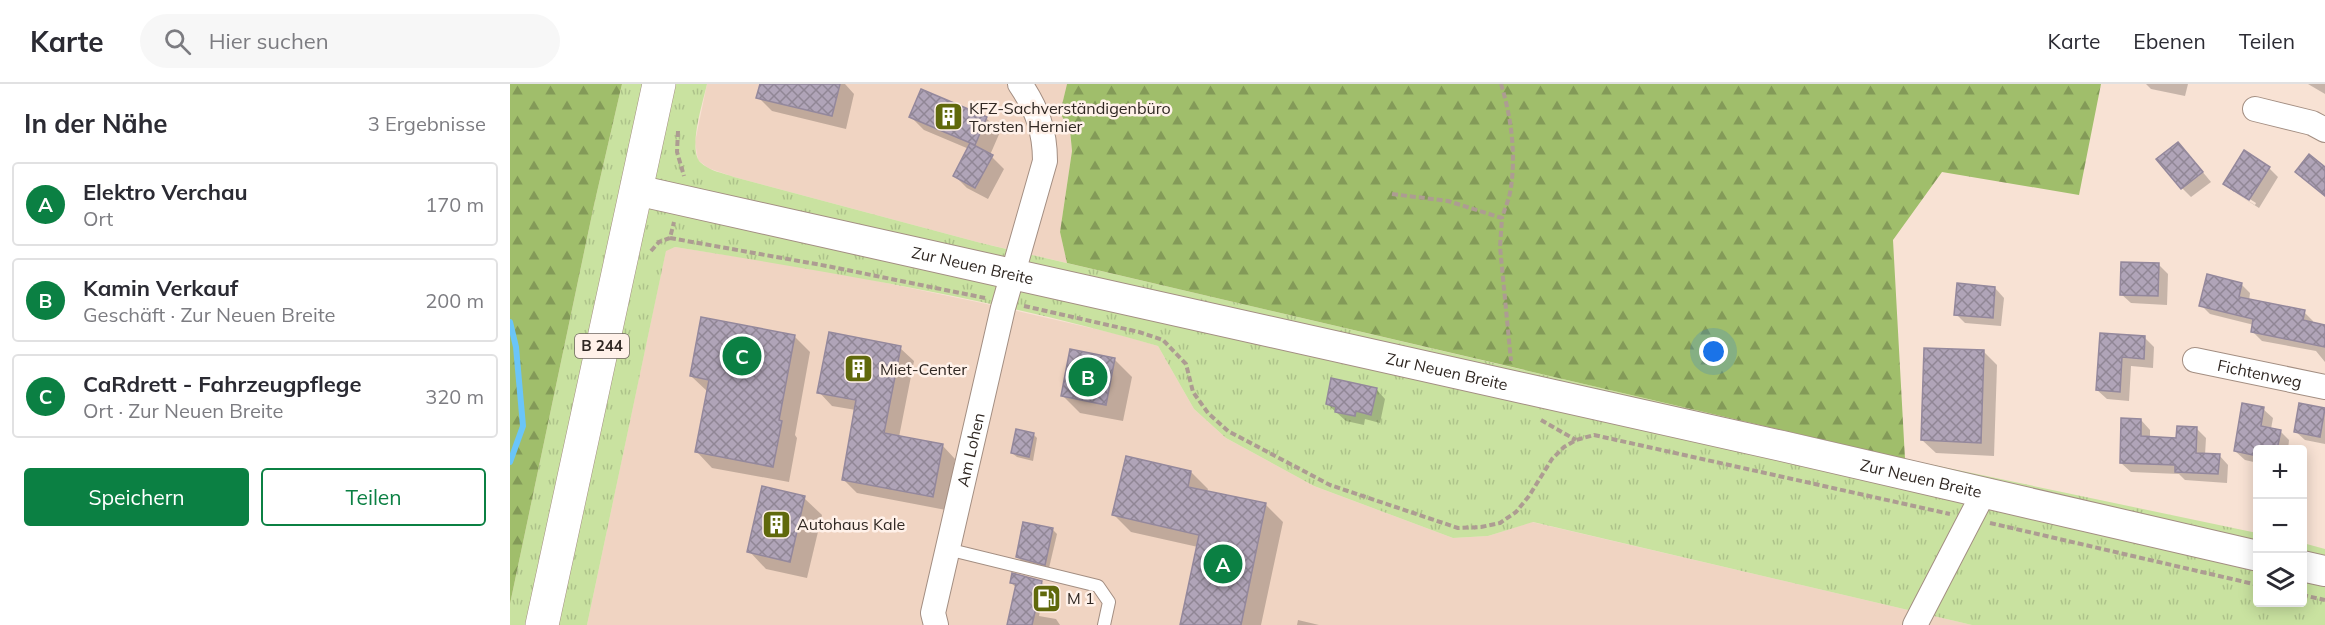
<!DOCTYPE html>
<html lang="de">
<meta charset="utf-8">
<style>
:root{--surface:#fff;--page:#f7f7f7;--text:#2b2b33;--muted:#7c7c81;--line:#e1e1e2;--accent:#0b8043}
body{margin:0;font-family:Mulish,sans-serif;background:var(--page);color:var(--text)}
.controls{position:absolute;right:18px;bottom:18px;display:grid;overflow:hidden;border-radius:6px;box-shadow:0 3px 15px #0003}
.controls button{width:54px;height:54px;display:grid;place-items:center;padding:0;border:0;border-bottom:2px solid var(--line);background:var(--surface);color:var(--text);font:30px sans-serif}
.you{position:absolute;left:1204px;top:268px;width:21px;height:21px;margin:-15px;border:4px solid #fff;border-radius:50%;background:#1a73e8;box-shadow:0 0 0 9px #1a73e833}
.badge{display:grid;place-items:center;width:39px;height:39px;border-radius:50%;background:var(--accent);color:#fff;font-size:20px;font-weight:700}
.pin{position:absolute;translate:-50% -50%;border:3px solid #fff;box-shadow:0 2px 6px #0006}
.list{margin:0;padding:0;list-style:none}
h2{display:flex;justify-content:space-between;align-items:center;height:78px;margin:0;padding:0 24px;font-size:26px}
h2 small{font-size:20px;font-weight:400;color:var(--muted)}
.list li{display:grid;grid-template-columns:39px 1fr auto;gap:18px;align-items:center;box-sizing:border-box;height:84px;margin:0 12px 12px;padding:0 12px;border:2px solid var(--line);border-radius:6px}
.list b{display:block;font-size:22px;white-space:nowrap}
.list p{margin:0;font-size:20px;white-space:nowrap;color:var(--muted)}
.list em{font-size:20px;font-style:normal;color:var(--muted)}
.actions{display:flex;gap:12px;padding:18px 24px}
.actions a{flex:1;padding:14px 0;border:2px solid var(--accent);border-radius:6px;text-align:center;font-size:21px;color:var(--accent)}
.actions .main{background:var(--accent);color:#fff}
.icon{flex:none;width:33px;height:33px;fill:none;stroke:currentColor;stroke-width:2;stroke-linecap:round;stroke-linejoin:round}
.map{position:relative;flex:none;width:1815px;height:541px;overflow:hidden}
header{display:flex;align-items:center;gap:36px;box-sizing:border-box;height:84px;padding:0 30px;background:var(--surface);border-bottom:2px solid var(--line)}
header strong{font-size:28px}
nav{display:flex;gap:33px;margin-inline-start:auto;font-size:21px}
.search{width:420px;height:54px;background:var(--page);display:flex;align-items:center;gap:15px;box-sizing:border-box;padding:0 21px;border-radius:33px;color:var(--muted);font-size:22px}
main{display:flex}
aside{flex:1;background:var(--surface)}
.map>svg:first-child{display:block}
.built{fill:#f0d4c2}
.grass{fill:url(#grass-tufts)}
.forest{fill:url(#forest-firs)}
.shadow{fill:#0003}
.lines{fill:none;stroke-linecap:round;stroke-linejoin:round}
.stream{stroke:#6ac5f9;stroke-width:6}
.building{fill:url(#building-cross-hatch);stroke:#94889c;stroke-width:1.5}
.service-casing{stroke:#a38e82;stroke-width:14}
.minor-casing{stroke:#a38e82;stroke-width:26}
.tertiary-casing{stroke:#a38e82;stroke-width:32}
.primary-casing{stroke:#a38e82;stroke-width:34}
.path{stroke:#ad9c92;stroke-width:4;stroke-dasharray:6 3;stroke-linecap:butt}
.service{stroke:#fff;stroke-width:12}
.minor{stroke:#fff;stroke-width:24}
.tertiary{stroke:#fff;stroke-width:30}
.primary{stroke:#fff;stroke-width:33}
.labels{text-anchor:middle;stroke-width:5;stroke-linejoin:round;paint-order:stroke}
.shield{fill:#fff1e9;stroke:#6e645e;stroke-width:1.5}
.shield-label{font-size:15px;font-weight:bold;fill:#302823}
.poi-label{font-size:16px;fill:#302823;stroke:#fff1e9;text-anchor:start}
.street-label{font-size:16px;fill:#302823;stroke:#fff1e9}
</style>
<header>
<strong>Karte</strong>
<div class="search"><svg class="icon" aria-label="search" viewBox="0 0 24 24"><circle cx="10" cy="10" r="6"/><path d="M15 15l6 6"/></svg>Hier suchen</div>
<nav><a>Karte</a><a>Ebenen</a><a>Teilen</a></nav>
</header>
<main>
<aside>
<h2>In der Nähe<small>3 Ergebnisse</small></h2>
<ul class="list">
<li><span class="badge">A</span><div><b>Elektro Verchau</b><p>Ort</p></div><em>170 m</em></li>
<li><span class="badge">B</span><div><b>Kamin Verkauf</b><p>Geschäft · Zur Neuen Breite</p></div><em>200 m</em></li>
<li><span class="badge">C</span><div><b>CaRdrett - Fahrzeugpflege</b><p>Ort · Zur Neuen Breite</p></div><em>320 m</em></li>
</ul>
<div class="actions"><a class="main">Speichern</a><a>Teilen</a></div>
</aside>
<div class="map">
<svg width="1815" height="541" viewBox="0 0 1815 541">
<defs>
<pattern id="grass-tufts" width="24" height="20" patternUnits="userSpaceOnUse" patternTransform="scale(1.5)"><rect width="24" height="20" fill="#c9e2a0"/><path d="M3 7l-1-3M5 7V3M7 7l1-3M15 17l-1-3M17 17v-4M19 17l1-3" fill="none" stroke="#adc28a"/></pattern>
<pattern id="forest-firs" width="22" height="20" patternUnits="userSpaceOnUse" patternTransform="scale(1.5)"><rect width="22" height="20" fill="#a0be6b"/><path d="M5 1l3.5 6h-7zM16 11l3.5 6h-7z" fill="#839a58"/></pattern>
<pattern id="building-cross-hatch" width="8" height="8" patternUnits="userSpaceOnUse" patternTransform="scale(1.5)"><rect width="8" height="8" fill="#b0a4b8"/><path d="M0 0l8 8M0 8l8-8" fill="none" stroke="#908695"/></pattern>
</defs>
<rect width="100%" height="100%" fill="#f8e2d4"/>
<g class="built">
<polygon points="197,0 557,0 550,29 560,46 562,67 550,148 557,179 471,159 224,93 198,84 188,76 185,58"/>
<polygon points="165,163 319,187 472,219 607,250 648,262 684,325 716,354 804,402 943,454 978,452 1022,438 1462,541 77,541 156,166"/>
</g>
<path class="grass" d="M112,0H197C193,18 178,64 190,78C199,87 213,89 224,93L471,159L1395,375L1747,449L1748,518H1792L1793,459L1815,465V541H1462L1023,438L978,452L943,454L804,402L716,354L684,325L648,262C490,216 327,189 165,163L156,167L77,541H0V520L84,121Z"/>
<g class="forest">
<polygon points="0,0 112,0 84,121 0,520"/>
<polygon points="557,0 1591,0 1569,111 1432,88 1383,156 1395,375 557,179 550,148 562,67 560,46 550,29"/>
</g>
<g class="shadow">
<polygon points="251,0 335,0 344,10 336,45 262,27 248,13"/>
<polygon points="1636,0 1678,0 1675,12 1641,5"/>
<polygon points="1798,0 1815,0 1815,10"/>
<polygon points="401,33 476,34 490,48 480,71 494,85 478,115 457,104 445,92 459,65 414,46"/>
<polygon points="1677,69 1701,98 1681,113 1672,104"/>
<polygon points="1759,84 1768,93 1749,124 1724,108 1745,121 1746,119 1724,105 1724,108 1715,100"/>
<polygon points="1649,181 1658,190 1657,221 1621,219 1611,210"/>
<polygon points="1731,200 1740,209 1739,217 1794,228 1803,237 1803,240 1815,243 1815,278 1806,267 1752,257 1742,247 1744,241 1700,230 1691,221"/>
<polygon points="1485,204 1494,214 1491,242 1455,239 1446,230"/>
<polygon points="1591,251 1635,254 1644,263 1643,284 1621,282 1619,317 1597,315 1587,306"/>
<polygon points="284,252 300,268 285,351 287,354 279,398 202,384 187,368 198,308 181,292"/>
<polygon points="390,264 404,277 389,353 432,361 445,375 436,426 347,409 333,395 346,326 322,322 309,308"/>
<polygon points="1474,268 1487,281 1484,372 1426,369 1412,356"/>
<polygon points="604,275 622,293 613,337 570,329 552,311"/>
<polygon points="866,305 875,315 870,339 855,335 854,341 836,337 817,320"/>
<polygon points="1790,321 1815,325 1815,360 1795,356 1785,347"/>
<polygon points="1753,325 1763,334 1761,345 1770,347 1779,356 1778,366 1748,366 1748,379 1735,376 1725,367"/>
<polygon points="1631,336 1640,346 1640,354 1668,355 1687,345 1696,354 1695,371 1709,371 1718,381 1717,399 1675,396 1669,390 1621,388 1611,379"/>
<polygon points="523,350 527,354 523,377 507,373 502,369"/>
<polygon points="681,388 698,405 697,408 756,421 773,438 751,541 672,541 688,463 621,448 604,431"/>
<polygon points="294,414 312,431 297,494 256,485 239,467"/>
<polygon points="543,446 547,450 539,484 512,477 507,473"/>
<polygon points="531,498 535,502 529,532 546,535 550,541 500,541 507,504 501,499"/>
<polygon points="788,536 809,541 787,541"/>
</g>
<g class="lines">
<polyline class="stream" points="0,238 6,263 13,342 0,378"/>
</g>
<g class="building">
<polygon points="250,0 330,0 322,32 246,14"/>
<polygon points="411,5 477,33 465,61 399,33"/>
<polygon points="1668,58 1693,88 1671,105 1646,75"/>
<polygon points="460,59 483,71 465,104 443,92"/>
<polygon points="1734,66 1760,83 1739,116 1713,100"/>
<polygon points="1799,70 1815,83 1815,112 1785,88"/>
<polygon points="1611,178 1649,179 1648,212 1610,211"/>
<polygon points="1697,190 1732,199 1729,213 1795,226 1793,236 1815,241 1815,263 1741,248 1743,235 1689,222"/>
<polygon points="1447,199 1485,203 1483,234 1444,231"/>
<polygon points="191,233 285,251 269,336 272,337 263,383 185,368 199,296 180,292"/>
<polygon points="319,248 391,262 374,349 433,360 423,413 332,396 346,316 307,309"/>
<polygon points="1590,249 1635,252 1634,275 1612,273 1610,308 1586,306"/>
<polygon points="1414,264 1474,266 1471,359 1411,356"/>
<polygon points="560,265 605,274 596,321 551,312"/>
<polygon points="821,294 867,304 861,331 846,327 845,332 825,328 826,323 816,320"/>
<polygon points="1732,319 1754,323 1751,342 1771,346 1767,366 1748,366 1748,372 1724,367"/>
<polygon points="1789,319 1815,324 1810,353 1784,348"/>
<polygon points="1611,334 1631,335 1631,352 1666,354 1667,342 1687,343 1686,369 1710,370 1708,390 1665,388 1665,381 1610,379"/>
<polygon points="506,345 524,349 519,373 501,369"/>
<polygon points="616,372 681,387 678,403 756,419 731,541 670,541 689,451 602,431"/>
<polygon points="252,402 295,412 280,478 237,468"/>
<polygon points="513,438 543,444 535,481 506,473"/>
<polygon points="502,489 532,497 522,541 497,541 506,500 500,499"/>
</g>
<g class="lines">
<defs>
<polyline id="service" points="437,465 588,502 599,518 594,541"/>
<g id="minor">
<polyline points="1745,25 1802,39 1815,46"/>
<path id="s1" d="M1685,276L1815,303"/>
<path id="s2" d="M426,541L423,529L493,224L535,77C535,47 527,25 510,0"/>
<polyline points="1405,541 1473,410"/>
</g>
<g id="tertiary">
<path id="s3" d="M126,106L1272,362L1748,472"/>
<polyline points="1792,482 1815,487"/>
</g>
<polyline id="primary" points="32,541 149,0"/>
</defs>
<use href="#service" class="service-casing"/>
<use href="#minor" class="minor-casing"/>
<use href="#tertiary" class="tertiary-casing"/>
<use href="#primary" class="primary-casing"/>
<g class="path">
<path d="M991,0C1001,32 1006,69 1001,103C1000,113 995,124 992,134"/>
<polyline points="168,47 167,68 174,92"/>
<polyline points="882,110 938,117 992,134 990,163 1001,277"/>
<polyline points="160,154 317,182 475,214"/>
<polyline points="141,167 149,158 160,154 164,138"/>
<polyline points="514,222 629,248 653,256 676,280 683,308 698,329 718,347 820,401 948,444 971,443 990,439 1006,428 1019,412 1042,375 1054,363 1066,356 1084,351 1440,430"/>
<polyline points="1031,336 1066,356"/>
<polyline points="1480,439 1748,501"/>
<polyline points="1792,511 1815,516"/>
</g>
<use href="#service" class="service"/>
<use href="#minor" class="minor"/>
<use href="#tertiary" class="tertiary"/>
<use href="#primary" class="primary"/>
</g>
<defs>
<symbol id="building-square" viewBox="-11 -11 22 22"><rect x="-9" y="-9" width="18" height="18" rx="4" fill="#60690c" stroke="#fff1e9"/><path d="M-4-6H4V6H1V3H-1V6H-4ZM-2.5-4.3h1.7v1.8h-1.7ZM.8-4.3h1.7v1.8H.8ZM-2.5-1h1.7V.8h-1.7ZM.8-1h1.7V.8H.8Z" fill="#fff"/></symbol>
<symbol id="fuel-square" viewBox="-11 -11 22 22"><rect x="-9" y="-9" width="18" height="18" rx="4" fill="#60690c" stroke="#fff1e9"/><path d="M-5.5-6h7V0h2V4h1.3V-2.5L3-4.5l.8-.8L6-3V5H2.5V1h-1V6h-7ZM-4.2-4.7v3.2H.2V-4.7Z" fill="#fff"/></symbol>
</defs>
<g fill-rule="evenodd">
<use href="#building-square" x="422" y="16" width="33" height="33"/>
<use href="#building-square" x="332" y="268" width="33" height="33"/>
<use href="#building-square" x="250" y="424" width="33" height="33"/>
<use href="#fuel-square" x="520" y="498" width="33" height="33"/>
</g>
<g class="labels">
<rect class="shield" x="65" y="250" width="54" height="24" rx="4.5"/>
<g class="shield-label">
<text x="92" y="267">B 244</text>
</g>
<g class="poi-label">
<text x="459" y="30">KFZ-Sachverständigenbüro<tspan x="459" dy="18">Torsten Hernier</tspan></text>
<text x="370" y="291">Miet-Center</text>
<text x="287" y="446">Autohaus Kale</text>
<text x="557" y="520">M 1</text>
</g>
<g class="street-label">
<text dy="6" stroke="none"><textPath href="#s3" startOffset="345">Zur Neuen Breite</textPath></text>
<text dy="6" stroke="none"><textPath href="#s3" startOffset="831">Zur Neuen Breite</textPath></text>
<text dy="6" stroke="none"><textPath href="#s1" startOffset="66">Fichtenweg</textPath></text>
<text dy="6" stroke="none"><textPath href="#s2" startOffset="180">Am Lohen</textPath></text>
<text dy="6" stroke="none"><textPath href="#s3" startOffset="1317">Zur Neuen Breite</textPath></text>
</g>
</g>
</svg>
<div class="controls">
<button>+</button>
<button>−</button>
<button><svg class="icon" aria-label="layers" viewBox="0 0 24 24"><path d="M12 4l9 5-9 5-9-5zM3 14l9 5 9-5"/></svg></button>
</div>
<div class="you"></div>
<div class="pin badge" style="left:713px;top:480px">A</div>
<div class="pin badge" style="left:578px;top:293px">B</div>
<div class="pin badge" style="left:232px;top:272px">C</div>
</div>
</main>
